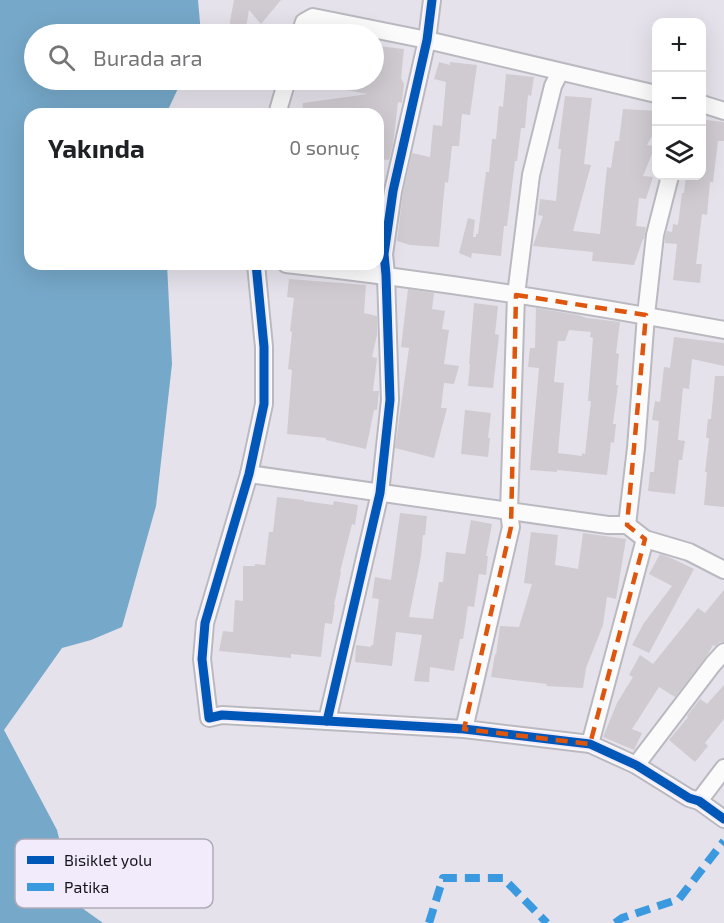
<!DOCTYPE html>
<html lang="tr">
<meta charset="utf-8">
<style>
:root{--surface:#fff;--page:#f2f2f2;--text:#202124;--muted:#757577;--line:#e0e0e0}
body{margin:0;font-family:"Exo 2",sans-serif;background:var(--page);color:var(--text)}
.controls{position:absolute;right:18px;top:18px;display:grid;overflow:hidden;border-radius:12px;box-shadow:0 6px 24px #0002}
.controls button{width:54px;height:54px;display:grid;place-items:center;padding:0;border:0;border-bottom:2px solid var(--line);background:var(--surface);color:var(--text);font:30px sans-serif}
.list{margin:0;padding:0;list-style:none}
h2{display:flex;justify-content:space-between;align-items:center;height:78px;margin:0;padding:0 24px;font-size:26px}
h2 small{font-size:20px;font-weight:400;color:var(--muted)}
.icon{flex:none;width:33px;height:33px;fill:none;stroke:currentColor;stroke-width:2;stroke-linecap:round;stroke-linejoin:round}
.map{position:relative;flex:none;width:724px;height:923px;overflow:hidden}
.search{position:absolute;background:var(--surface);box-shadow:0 6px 24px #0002;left:24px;top:24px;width:360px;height:66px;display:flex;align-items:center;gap:15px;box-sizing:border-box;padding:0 21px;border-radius:33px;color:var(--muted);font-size:22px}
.panel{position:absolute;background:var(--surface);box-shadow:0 6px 24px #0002;left:24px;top:108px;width:360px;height:162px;border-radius:18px}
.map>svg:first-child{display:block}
.water{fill:#76a8c9}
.building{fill:#d0cbd1;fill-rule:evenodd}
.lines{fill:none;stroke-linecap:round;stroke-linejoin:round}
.street-casing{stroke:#bbb9c0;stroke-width:20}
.street{stroke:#fbfbfc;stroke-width:16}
.quiet{stroke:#3b9adf;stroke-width:8;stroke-dasharray:15 8;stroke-linecap:butt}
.cycleway-casing{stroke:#f1ebfc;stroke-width:13}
.cycleway{stroke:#0057b8;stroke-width:9}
.marked{fill:none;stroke:#de560d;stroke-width:4.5;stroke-dasharray:12 8;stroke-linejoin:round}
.key{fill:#f1ebfc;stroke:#b0abb8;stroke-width:1.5}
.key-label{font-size:16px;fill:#17151b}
</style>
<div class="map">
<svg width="724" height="923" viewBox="0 0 724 923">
<rect width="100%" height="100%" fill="#e5e2eb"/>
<polygon class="water" points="0,0 198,0 201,34 34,34 34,80 182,80 166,114 30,114 30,264 167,264 172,364 156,506 122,627 91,640 62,648 4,730 57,830 75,903 103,923 0,923"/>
<g class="building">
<polygon points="234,0 281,0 261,24 249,10 245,34 231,34 230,21"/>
<polygon points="377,46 404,49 401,78 404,84 402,101 402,103 398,102 393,144 389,160 378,159 378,114 302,114 303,103 368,94 324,86 325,80 374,80"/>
<polygon points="439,62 450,65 450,62 477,65 470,115 462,114 459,146 452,146 448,183 445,182 439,247 410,245 397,241 403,193 412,153 430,157 433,125 442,126 446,82 434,79"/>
<polygon points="506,74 534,77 531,96 528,95 525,128 521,128 517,161 515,161 507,226 504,226 501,256 472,253 471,258 459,253 468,218 475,220 473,237 476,237 476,234 478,234 486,172 489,172 492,139 496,139 499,106 503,107"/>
<polygon points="565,96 592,98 584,164 591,165 573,231 600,234 607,167 611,168 615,141 619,141 623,109 657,111 657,127 647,145 655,146 643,176 653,177 646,199 639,198 636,226 646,227 644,239 643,239 634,265 592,261 593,252 533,246 543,216 538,215 540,199 556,201 561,149 558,149"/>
<polygon points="706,120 724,122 724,141 718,141 713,182 710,182 707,215 702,214 696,264 702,264 700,283 673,280 677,244 665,243 665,237 667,231 672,232 673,224 678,225 682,193 684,193 686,176 702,176 702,156"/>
<polygon points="289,279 366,285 364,313 377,316 377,335 372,357 377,358 373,391 379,391 377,410 374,410 366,449 326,440 326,438 287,434 292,370 288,369 292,332 290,331 294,298 287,297"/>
<polygon points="408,289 434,293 432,309 445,311 442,329 449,330 444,364 459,366 454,384 444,383 441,408 447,408 434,458 395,448 409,348 401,347"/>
<polygon points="474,303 498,306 495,334 499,335 493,388 468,386 470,364 469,364"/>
<path d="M536,308L578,315L587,318L620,322L616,353L619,354L616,385H618L613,424H616L614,443L611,442L607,475L557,470V472L530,470L539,368L528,367L530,348H535ZM569,330L591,332L590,337L593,338L588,401H591L585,454L582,453V456L558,453L564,383L554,382L558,341H565Z"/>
<polygon points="674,337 724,343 724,366 692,359 689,389 683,388 678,440 685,441 682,460 679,460 675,494 648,491 650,472 654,472 659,421 652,420 655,401 660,402 664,367 670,368"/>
<polygon points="715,376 724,376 724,507 704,505 707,472 705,472 709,438 706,438 708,419 711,419"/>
<polygon points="465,410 491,413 488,438 490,438 488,457 461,454"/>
<polygon points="277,497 304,500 304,501 333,505 334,501 358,505 355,525 352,524 340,572 341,572 334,605 335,605 332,624 325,623 321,657 291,654 291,658 219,651 223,631 233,632 235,600 243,601 243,566 255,566 255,564 265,565 269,532 273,532"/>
<polygon points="400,513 427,516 425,535 423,535 421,556 409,617 433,619 439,582 443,582 446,552 465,554 471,520 492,524 486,556 488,556 486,575 479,574 474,607 468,606 463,639 460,639 454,671 430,667 429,682 414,681 422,635 396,632 392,666 355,662 356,645 371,647 371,645 373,645 379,599 372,598 375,577 391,580"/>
<polygon points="531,532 558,535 555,565 578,569 583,533 626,539 616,599 607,597 603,625 586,668 583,688 546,686 547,684 491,677 495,654 496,655 500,626 519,627 532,584 524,583"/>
<polygon points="660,554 671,558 694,569 649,653 632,645 644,623 672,586 649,574"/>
<polygon points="724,590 724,642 720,642 715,646 713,645 708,654 675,697 659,687 632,729 642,733 634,750 603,737 617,703 633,677 629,675 640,655 653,664 698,608 705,613"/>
<polygon points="724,685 724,719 705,743 708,746 695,762 669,740 688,717 687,716 700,699 707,704"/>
</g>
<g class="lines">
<defs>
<g id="street">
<polyline points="300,34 304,22 313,17 427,40 656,94"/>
<polyline points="702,104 724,111"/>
<polyline points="277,114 287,80"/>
<polyline points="256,264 264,347 264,404 249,474 205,623 202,659 209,718 222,715 464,729 590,744 636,765 689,798 699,801 724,819"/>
<path d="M286,264C433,280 579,303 724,330"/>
<polyline points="249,474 608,525 627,525 645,539 689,552 724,570"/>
<polyline points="627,525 636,448 646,315 655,235 670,176"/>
<polyline points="327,721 380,493 390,400 386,275 384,254 393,191 427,40 432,0"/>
<polyline points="464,729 511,527 509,512 516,295 531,175 553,86 560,72"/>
<polyline points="590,744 645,539"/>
<polyline points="636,765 713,664 724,652"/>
<polyline points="699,801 724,768"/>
</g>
</defs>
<use href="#street" class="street-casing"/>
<use href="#street" class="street"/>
<g class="quiet">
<polyline points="429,923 443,878 503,878 547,923"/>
<polyline points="615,923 622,918 679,899 724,841"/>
</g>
<defs>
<g id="cycleway">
<polyline points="256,264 264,347 264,404 249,474 205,623 202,659 209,718 222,715 464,729 590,744 636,765 689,798 699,801 724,819"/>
<polyline points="327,721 380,493 390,400 386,275 384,254 393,191 427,40 432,0"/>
</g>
</defs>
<use href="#cycleway" class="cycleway-casing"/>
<use href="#cycleway" class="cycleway"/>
</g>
<path class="marked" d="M516,295L646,315L627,525L645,539L590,744L464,729L511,527Z"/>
<rect x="15" y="839" width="198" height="69" rx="9" class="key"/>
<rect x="27" y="856" width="27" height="8" fill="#0057b8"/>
<rect x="27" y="883" width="27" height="8" fill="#3b9adf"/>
<g class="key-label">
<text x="64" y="866">Bisiklet yolu</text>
<text x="64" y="893">Patika</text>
</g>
</svg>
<div class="controls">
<button>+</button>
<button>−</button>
<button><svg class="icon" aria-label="layers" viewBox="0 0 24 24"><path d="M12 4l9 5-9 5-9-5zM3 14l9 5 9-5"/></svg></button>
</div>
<div class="search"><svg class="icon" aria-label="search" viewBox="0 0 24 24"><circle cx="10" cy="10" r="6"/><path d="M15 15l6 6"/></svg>Burada ara</div>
<section class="panel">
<h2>Yakında<small>0 sonuç</small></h2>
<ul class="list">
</ul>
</section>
</div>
